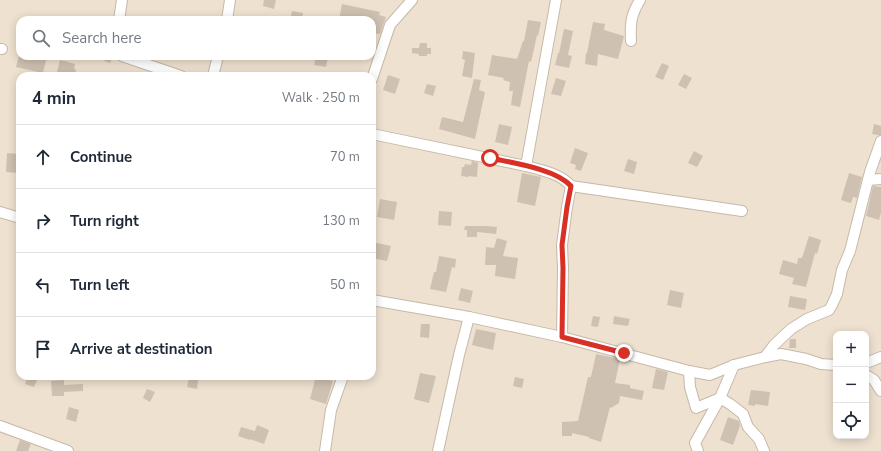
<!DOCTYPE html>
<meta charset="utf-8">
<style>
:root{--surface:#fff;--page:#f6f6f7;--text:#1f2937;--muted:#747a83;--line:#e0e1e3}
body{margin:0;font-family:"Nunito Sans",sans-serif;background:var(--page);color:var(--text)}
.controls{position:absolute;right:12px;bottom:12px;display:grid;overflow:hidden;border-radius:8px;box-shadow:0 2px 10px #0003}
.controls button{width:36px;height:36px;display:grid;place-items:center;padding:0;border:0;border-bottom:1px solid var(--line);background:var(--surface);color:var(--text);font:20px sans-serif}
.stop{position:absolute;width:12px;height:12px;margin:-9px;border:3px solid #d93025;border-radius:50%;background:#fff}
.stop.end{background:#d93025;border-color:#fff;box-shadow:0 1px 4px #0008}
.list{margin:0;padding:0;list-style:none}
h2{display:flex;justify-content:space-between;align-items:center;height:52px;margin:0;padding:0 16px;font-size:17px}
h2 small{font-size:13px;font-weight:400;color:var(--muted)}
.list li{display:grid;grid-template-columns:26px 1fr auto;gap:12px;align-items:center;box-sizing:border-box;height:64px;padding:0 16px;border-top:1px solid var(--line)}
.list b{display:block;font-size:15px;white-space:nowrap}
.list em{font-size:13px;font-style:normal;color:var(--muted)}
.icon{flex:none;width:22px;height:22px;fill:none;stroke:currentColor;stroke-width:2;stroke-linecap:round;stroke-linejoin:round}
.map{position:relative;flex:none;width:881px;height:451px;overflow:hidden}
.search{position:absolute;background:var(--surface);box-shadow:0 2px 10px #0003;left:16px;top:16px;width:360px;height:44px;display:flex;align-items:center;gap:10px;box-sizing:border-box;padding:0 14px;border-radius:12px;color:var(--muted);font-size:15px}
.panel{position:absolute;background:var(--surface);box-shadow:0 2px 10px #0003;left:16px;top:72px;width:360px;height:308px;border-radius:12px}
.map>svg:first-child{display:block}
.building{fill:#cec1b1}
.lines{fill:none;stroke-linecap:round;stroke-linejoin:round}
.street-casing{stroke:#c6b9a9;stroke-width:12}
.street{stroke:#fff;stroke-width:10}
.route{stroke:#d93025;stroke-width:5}
</style>
<div class="map">
<svg width="881" height="451" viewBox="0 0 881 451">
<rect width="100%" height="100%" fill="#eee1d0"/>
<g class="building">
<polygon points="264,0 276,0 274,9 263,6"/>
<polygon points="342,4 380,12 379,15 386,17 380,34 372,33 372,20 339,20"/>
<polygon points="292,11 303,13 302,20 290,20"/>
<polygon points="528,20 541,22 538,36 537,35 531,62 529,61 520,107 511,105 513,91 509,91 510,82 503,80 504,78 488,75 492,55 517,59 523,41 524,41"/>
<polygon points="593,22 605,24 604,30 624,36 618,59 598,54 597,66 585,64 586,53 587,53"/>
<polygon points="564,29 573,31 568,55 572,56 569,68 555,65 558,53 559,53"/>
<polygon points="420,43 427,43 427,48 431,48 431,54 427,54 427,56 419,56 419,54 412,53 412,48 419,48"/>
<polygon points="463,51 475,53 472,78 462,76 465,60 462,59"/>
<polygon points="19,56 47,56 43,73 16,67"/>
<polygon points="93,56 113,56 110,63"/>
<polygon points="316,56 328,56 326,67 314,65"/>
<polygon points="60,60 75,64 74,69 76,69 75,76 56,76"/>
<polygon points="662,63 669,66 663,80 655,77"/>
<polygon points="684,74 692,78 686,89 678,85"/>
<polygon points="388,75 400,79 395,94 383,90"/>
<polygon points="556,78 566,81 561,96 551,94"/>
<polygon points="474,79 481,80 479,90 485,92 475,139 439,129 442,117 463,122"/>
<polygon points="427,84 436,86 433,96 424,93"/>
<polygon points="499,124 512,127 508,145 495,142"/>
<polygon points="874,124 881,126 881,135 878,135 872,134"/>
<polygon points="575,148 588,153 581,171 575,169 576,165 570,163"/>
<polygon points="694,151 703,156 697,167 688,163"/>
<polygon points="7,153 19,154 18,173 6,172"/>
<polygon points="628,159 637,162 634,174 624,171"/>
<polygon points="472,161 478,163 477,177 469,176 468,177 461,176 462,167 464,167 465,164 471,165"/>
<polygon points="522,173 541,177 535,206 517,202"/>
<polygon points="849,173 862,177 857,198 853,197 851,203 841,200"/>
<polygon points="873,186 881,187 881,213 879,220 866,216"/>
<polygon points="380,199 397,202 394,220 377,217"/>
<polygon points="439,211 452,212 451,226 438,225"/>
<polygon points="465,226 485,226 497,227 496,234 477,232 477,237 467,237 467,230 464,230"/>
<polygon points="809,236 821,240 817,254 815,253 806,287 792,284 794,278 779,274 783,260 797,264 798,258 802,258"/>
<polygon points="497,238 507,241 503,256 518,258 515,279 495,276 496,265 485,265 486,247 494,248"/>
<polygon points="372,242 391,246 387,261 372,258"/>
<polygon points="439,256 456,259 455,268 452,267 446,292 430,289 434,272 436,272"/>
<polygon points="461,288 473,291 470,303 458,300"/>
<polygon points="670,290 684,293 681,308 667,305"/>
<polygon points="790,296 807,299 805,310 788,307"/>
<polygon points="593,316 600,317 598,327 591,326"/>
<polygon points="614,316 630,319 628,326 613,324"/>
<polygon points="421,324 430,324 429,338 420,337"/>
<polygon points="476,329 496,333 493,350 472,345"/>
<polygon points="790,339 796,339 796,348 789,348"/>
<polygon points="596,354 620,359 615,383 630,385 630,388 644,391 642,400 620,396 619,403 611,408 610,407 601,442 589,438 589,437 572,433 572,436 562,436 562,422 578,421 588,377 591,377"/>
<polygon points="656,369 668,372 664,390 652,388"/>
<polygon points="420,373 436,376 429,403 414,399"/>
<polygon points="28,376 39,376 34,387 25,384"/>
<polygon points="316,376 333,381 326,404 310,399"/>
<polygon points="515,377 524,379 522,388 513,386"/>
<polygon points="189,378 198,380 197,389 187,387"/>
<polygon points="64,380 64,385 83,384 83,391 64,392 64,396 52,396 51,381"/>
<polygon points="147,389 155,392 150,402 143,398"/>
<polygon points="751,390 770,392 768,406 755,404 755,406 748,405"/>
<polygon points="69,407 79,410 76,422 66,419"/>
<polygon points="728,417 739,421 740,426 733,445 720,440"/>
<polygon points="257,425 269,430 264,444 250,439 250,440 238,436 241,427 255,431"/>
<polygon points="20,440 31,444 28,451 16,451"/>
</g>
<g class="lines">
<defs>
<g id="street">
<polyline points="119,20 122,0"/>
<polyline points="227,20 230,0"/>
<path d="M631,41C630,23 631,15 640,0"/>
<polyline points="0,49 2,49"/>
<polyline points="122,56 181,76"/>
<polyline points="213,76 218,56"/>
<polyline points="372,79 390,25 412,0"/>
<polyline points="372,134 526,166 556,0"/>
<path d="M526,166C542,170 561,174 571,186L742,211"/>
<polyline points="868,180 881,179"/>
<polyline points="0,212 20,218"/>
<polyline points="372,300 469,317 562,337 689,371 710,375 734,365 765,357 781,354 806,359 821,364 836,365"/>
<polyline points="562,337 563,268 562,245 567,207 571,186"/>
<polyline points="765,357 774,345 791,329 807,319 829,310 832,305 837,294 842,270 850,251 870,172 881,141"/>
<polyline points="866,363 881,357"/>
<polyline points="689,371 690,387 696,408 720,398 730,404 743,414 748,427 759,439 764,451"/>
<polyline points="866,375 874,380 881,391"/>
<polyline points="0,426 68,451"/>
<polyline points="325,451 331,410 343,376"/>
<polyline points="438,451 459,355 469,317"/>
<polyline points="698,451 695,443 720,398 734,365"/>
</g>
</defs>
<use href="#street" class="street-casing"/>
<use href="#street" class="street"/>
</g>
<g class="lines">
<path class="route" d="M490,158C513,163 556,169 571,186L567,207L562,245L563,268L562,337L624,353"/>
</g>
</svg>
<div class="controls">
<button>+</button>
<button>−</button>
<button><svg class="icon" aria-label="locate" viewBox="0 0 24 24"><circle cx="12" cy="12" r="6"/><path d="M12 2v4M12 18v4M2 12h4M18 12h4"/></svg></button>
</div>
<div class="stop" style="left:490px;top:158px"></div>
<div class="stop end" style="left:624px;top:353px"></div>
<div class="search"><svg class="icon" aria-label="search" viewBox="0 0 24 24"><circle cx="10" cy="10" r="6"/><path d="M15 15l6 6"/></svg>Search here</div>
<section class="panel">
<h2>4 min<small>Walk · 250 m</small></h2>
<ul class="list">
<li><svg class="icon" aria-label="ahead" viewBox="0 0 24 24"><path d="M12 20V5M6 11l6-6 6 6"/></svg><div><b>Continue</b></div><em>70 m</em></li>
<li><svg class="icon" aria-label="right" viewBox="0 0 24 24"><path d="M7 20v-9h11M14 6l5 5-5 5"/></svg><div><b>Turn right</b></div><em>130 m</em></li>
<li><svg class="icon" aria-label="left" viewBox="0 0 24 24"><path d="M17 20v-9H6M10 6l-5 5 5 5"/></svg><div><b>Turn left</b></div><em>50 m</em></li>
<li><svg class="icon" aria-label="arrive" viewBox="0 0 24 24"><path d="M6 21V4h12l-3 4 3 4H6"/></svg><div><b>Arrive at destination</b></div></li>
</ul>
</section>
</div>
